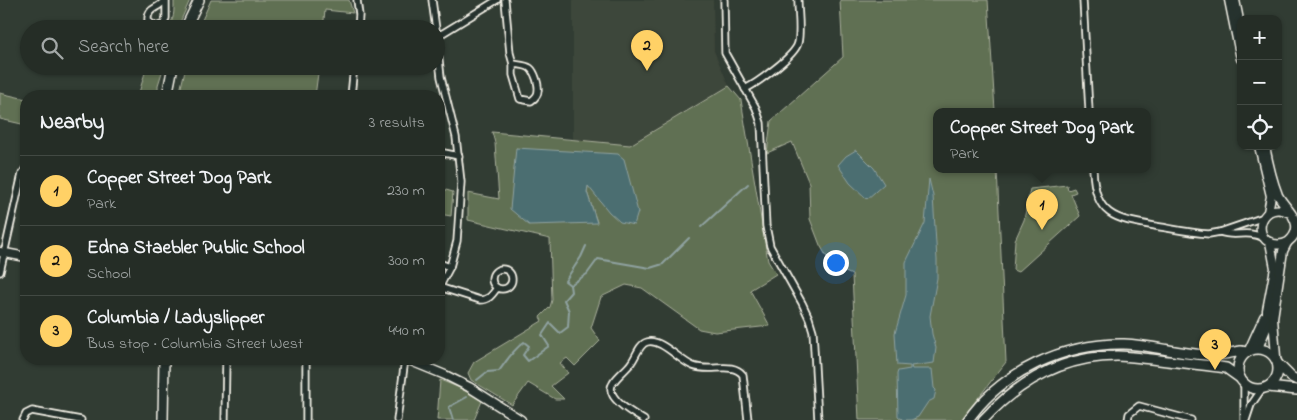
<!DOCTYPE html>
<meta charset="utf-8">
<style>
:root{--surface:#252d26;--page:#313932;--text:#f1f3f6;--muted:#a3a8a7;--line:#424943;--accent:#ffd166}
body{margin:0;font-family:"Indie Flower",sans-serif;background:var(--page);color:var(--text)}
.controls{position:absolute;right:15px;top:15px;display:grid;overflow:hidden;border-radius:10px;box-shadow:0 1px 4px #0004}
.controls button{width:45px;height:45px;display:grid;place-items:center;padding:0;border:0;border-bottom:1px solid var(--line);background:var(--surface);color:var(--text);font:25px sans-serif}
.you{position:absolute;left:835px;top:262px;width:18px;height:18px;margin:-12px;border:4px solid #fff;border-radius:50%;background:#1a73e8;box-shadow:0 0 0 8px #1a73e833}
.badge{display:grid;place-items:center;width:32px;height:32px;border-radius:50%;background:var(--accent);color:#111;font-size:16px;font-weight:700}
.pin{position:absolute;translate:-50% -41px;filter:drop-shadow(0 1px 2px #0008)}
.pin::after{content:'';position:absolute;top:26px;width:18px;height:15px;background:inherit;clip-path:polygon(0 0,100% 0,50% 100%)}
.popup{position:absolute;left:933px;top:108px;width:218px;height:65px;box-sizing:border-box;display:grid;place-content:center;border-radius:10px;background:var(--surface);filter:drop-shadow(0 1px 4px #0005);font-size:16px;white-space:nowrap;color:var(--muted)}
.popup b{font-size:19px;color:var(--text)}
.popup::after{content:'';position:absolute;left:50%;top:100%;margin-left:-10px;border:10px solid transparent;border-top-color:var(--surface)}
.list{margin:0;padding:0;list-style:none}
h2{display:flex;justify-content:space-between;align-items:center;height:65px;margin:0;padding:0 20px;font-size:21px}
h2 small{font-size:16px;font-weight:400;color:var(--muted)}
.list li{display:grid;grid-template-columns:32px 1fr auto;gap:15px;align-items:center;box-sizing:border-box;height:70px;padding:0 20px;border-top:1px solid var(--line)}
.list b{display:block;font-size:19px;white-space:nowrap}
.list p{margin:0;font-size:16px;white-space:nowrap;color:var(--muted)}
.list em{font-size:16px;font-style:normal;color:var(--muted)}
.icon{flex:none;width:28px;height:28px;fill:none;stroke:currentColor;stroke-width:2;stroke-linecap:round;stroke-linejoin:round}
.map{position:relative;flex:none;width:1297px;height:420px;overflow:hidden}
.search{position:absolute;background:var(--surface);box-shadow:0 1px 4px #0004;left:20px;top:20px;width:425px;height:55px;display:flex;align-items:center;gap:12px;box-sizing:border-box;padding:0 18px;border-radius:28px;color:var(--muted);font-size:19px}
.panel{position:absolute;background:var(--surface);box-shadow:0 1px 4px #0004;left:20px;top:90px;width:425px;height:275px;border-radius:20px}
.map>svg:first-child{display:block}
.built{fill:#3e463a}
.green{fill:#617052;stroke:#aab09d;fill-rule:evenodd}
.water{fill:#4b6e71;stroke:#8fa2a1}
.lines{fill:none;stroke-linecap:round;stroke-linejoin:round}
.stream{stroke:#8fa2a1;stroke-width:2}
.minor-casing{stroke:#f4f1e8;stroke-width:9}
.tertiary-casing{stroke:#f4f1e8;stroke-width:11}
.secondary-casing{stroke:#f4f1e8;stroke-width:12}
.minor{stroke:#26332d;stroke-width:5.5}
.tertiary{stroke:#26332d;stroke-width:8}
.secondary{stroke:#26332d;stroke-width:9}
</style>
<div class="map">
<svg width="1297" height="420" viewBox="0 0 1297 420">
<rect width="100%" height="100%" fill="#313c33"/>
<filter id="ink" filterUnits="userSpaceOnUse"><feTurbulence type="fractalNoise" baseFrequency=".02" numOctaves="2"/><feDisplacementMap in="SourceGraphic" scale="10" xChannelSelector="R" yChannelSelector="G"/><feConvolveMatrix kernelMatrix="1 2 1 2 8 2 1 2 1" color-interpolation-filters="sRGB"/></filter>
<g filter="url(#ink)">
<polygon class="built" points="573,0 713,0 714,51 729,86 630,145 573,140"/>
<g class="green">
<path d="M174,0H190L177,29H166C175,21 174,11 174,0Z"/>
<polygon points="211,0 349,0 353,13 325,10 323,29 198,29"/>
<polygon points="840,0 988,0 995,111 937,111 937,169 997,169 1006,362 961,420 859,420 852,275 832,266 820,245 810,219 809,183 792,142 767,153 771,121 843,57"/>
<polygon points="147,66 164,66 158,85 158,96 138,96"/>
<polygon points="186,66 319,66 315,96 180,96 181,87"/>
<path d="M729,86L741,100L768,261L776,274L750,290L770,326L715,332L699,329L642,288L626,285L601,297L591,328L600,341L575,366L567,358L560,363L568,373L551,386L564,399H555L528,383L512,405L471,380L468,373L474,362L542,321L540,317L550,307L552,300L550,239L468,220V193L499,199L495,143L492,132L630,145ZM516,148L638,212L588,186L587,192L597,222Z"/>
<polygon points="0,93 26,99 26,125 0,119"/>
<polygon points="1067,185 1068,190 1074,188 1076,192 1071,194 1080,216 1018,272 1013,270 1015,240 1024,220 1030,189"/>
<polygon points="439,188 453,192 451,216 439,214"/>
<polygon points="440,380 460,388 482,401 474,420 437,420"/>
</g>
<g class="water">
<polygon points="516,148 618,154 624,159 638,212 634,225 620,222 609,212 588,186 587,192 597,223 529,225 510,209"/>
<polygon points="856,150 874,168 884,184 867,199 850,183 838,165 846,156"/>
<polygon points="929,179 933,196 937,260 937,278 930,316 932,334 936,348 934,363 911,366 912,369 932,369 934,388 936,390 934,399 928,402 918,417 911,420 903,420 898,416 897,374 898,371 910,369 910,366 897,365 895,333 906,295 906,262 925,223"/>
</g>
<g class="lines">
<g class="stream">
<polyline points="701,227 748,184"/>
<polyline points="570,285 587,274 598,259 650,268 663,264 689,238"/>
<path d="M477,380L487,372L499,371C507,360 513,350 524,342L529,346L523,355L528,361L549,346L542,335L550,323L560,333L568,327L569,311L564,300L571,292L570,285L565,281L581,257L586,246"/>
<polyline points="453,420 449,407 467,397"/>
</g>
<defs>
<g id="minor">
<path d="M164,0C159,10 147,6 148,21L156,27L164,24L166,18V0"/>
<polyline points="357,0 359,15 358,29"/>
<polyline points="432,0 436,29"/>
<path d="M505,0L510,53L513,64V75L520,99L531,101C534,99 538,96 538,91C539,85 535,72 530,68C526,65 519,65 513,64"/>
<polyline points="724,0 725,53 756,108 761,123 766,226 770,246 802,303 809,318 813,331 818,420"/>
<polyline points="1083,0 1089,111"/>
<polyline points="436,33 441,77 456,137 461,182 457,241 450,267 439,288"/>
<polyline points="437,35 443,33 497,0"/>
<path d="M745,89C757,83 795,56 798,43C801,30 798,13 798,0"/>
<polyline points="351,96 354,66"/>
<polyline points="439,152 459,156"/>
<path d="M1093,169C1095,216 1114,219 1155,226C1173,229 1191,233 1209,234L1220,232L1264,217"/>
<path d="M1220,232C1236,238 1246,229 1264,238"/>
<polyline points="439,263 450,267"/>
<circle cx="502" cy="279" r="10"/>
<polyline points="0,272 22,174 26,168"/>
<path d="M439,287L480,300C489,300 492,295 497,288"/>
<polyline points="1244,383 1244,420"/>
<polyline points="23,420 26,414 32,411 81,420"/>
<polyline points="225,420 226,359"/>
<polyline points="306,420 306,359"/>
<polyline points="397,420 405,359"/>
<path d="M644,420C634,414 603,397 613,383C618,375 626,370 631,363C636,357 639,344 647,342C661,338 680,361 693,366C711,373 732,361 743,375L748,420"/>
<polyline points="1128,420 1129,414 1139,406 1191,420"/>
<polyline points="1246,420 1251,405 1262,389"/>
</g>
<g id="tertiary">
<polyline points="1229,0 1241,59"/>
<polyline points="1235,0 1241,30"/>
<polyline points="1259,146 1271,196 1268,212"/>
<path d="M1265,146C1268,162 1272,180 1278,195C1283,205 1295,214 1296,225C1297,232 1293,238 1288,242C1283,245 1278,245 1273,244C1249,236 1263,198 1290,213"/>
<polyline points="0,252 26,257"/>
<polyline points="1258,348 1267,327 1267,310 1275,268 1270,242"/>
<polyline points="1249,350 1264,317"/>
<polyline points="1276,357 1273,318 1283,251 1287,243"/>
<polyline points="406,359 445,375 469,387 521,420"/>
</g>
<g id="secondary">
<polyline points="185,29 199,0"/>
<polyline points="167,96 173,66"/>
<circle cx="1258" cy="369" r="20"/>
<polyline points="1278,364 1291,377 1297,380"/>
<polyline points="1268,387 1297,390"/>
<polyline points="163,420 164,359"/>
<path d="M968,420C1002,371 1065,343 1124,344C1152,345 1179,354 1207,355C1219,356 1230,353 1241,351L1246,352"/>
<path d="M983,420C1019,381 1062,356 1117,356C1128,356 1140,358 1151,359C1174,362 1196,364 1219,367L1226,368L1240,378"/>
</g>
</defs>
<use href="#minor" class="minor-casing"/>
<use href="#tertiary" class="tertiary-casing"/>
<use href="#secondary" class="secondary-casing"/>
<use href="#minor" class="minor"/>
<use href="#tertiary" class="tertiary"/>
<use href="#secondary" class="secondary"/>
</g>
</g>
</svg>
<div class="controls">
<button>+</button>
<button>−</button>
<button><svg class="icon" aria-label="locate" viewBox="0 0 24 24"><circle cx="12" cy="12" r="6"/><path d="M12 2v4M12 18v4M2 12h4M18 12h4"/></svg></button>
</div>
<div class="you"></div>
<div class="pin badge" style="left:1042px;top:230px">1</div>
<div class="popup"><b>Copper Street Dog Park</b>Park</div>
<div class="pin badge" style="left:647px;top:71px">2</div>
<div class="pin badge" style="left:1215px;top:370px">3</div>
<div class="search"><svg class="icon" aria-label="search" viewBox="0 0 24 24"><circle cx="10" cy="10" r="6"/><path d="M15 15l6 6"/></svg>Search here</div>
<section class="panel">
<h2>Nearby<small>3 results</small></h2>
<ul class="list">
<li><span class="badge">1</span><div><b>Copper Street Dog Park</b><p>Park</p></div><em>230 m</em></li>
<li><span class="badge">2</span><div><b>Edna Staebler Public School</b><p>School</p></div><em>300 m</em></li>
<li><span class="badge">3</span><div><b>Columbia / Ladyslipper</b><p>Bus stop · Columbia Street West</p></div><em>440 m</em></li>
</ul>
</section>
</div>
